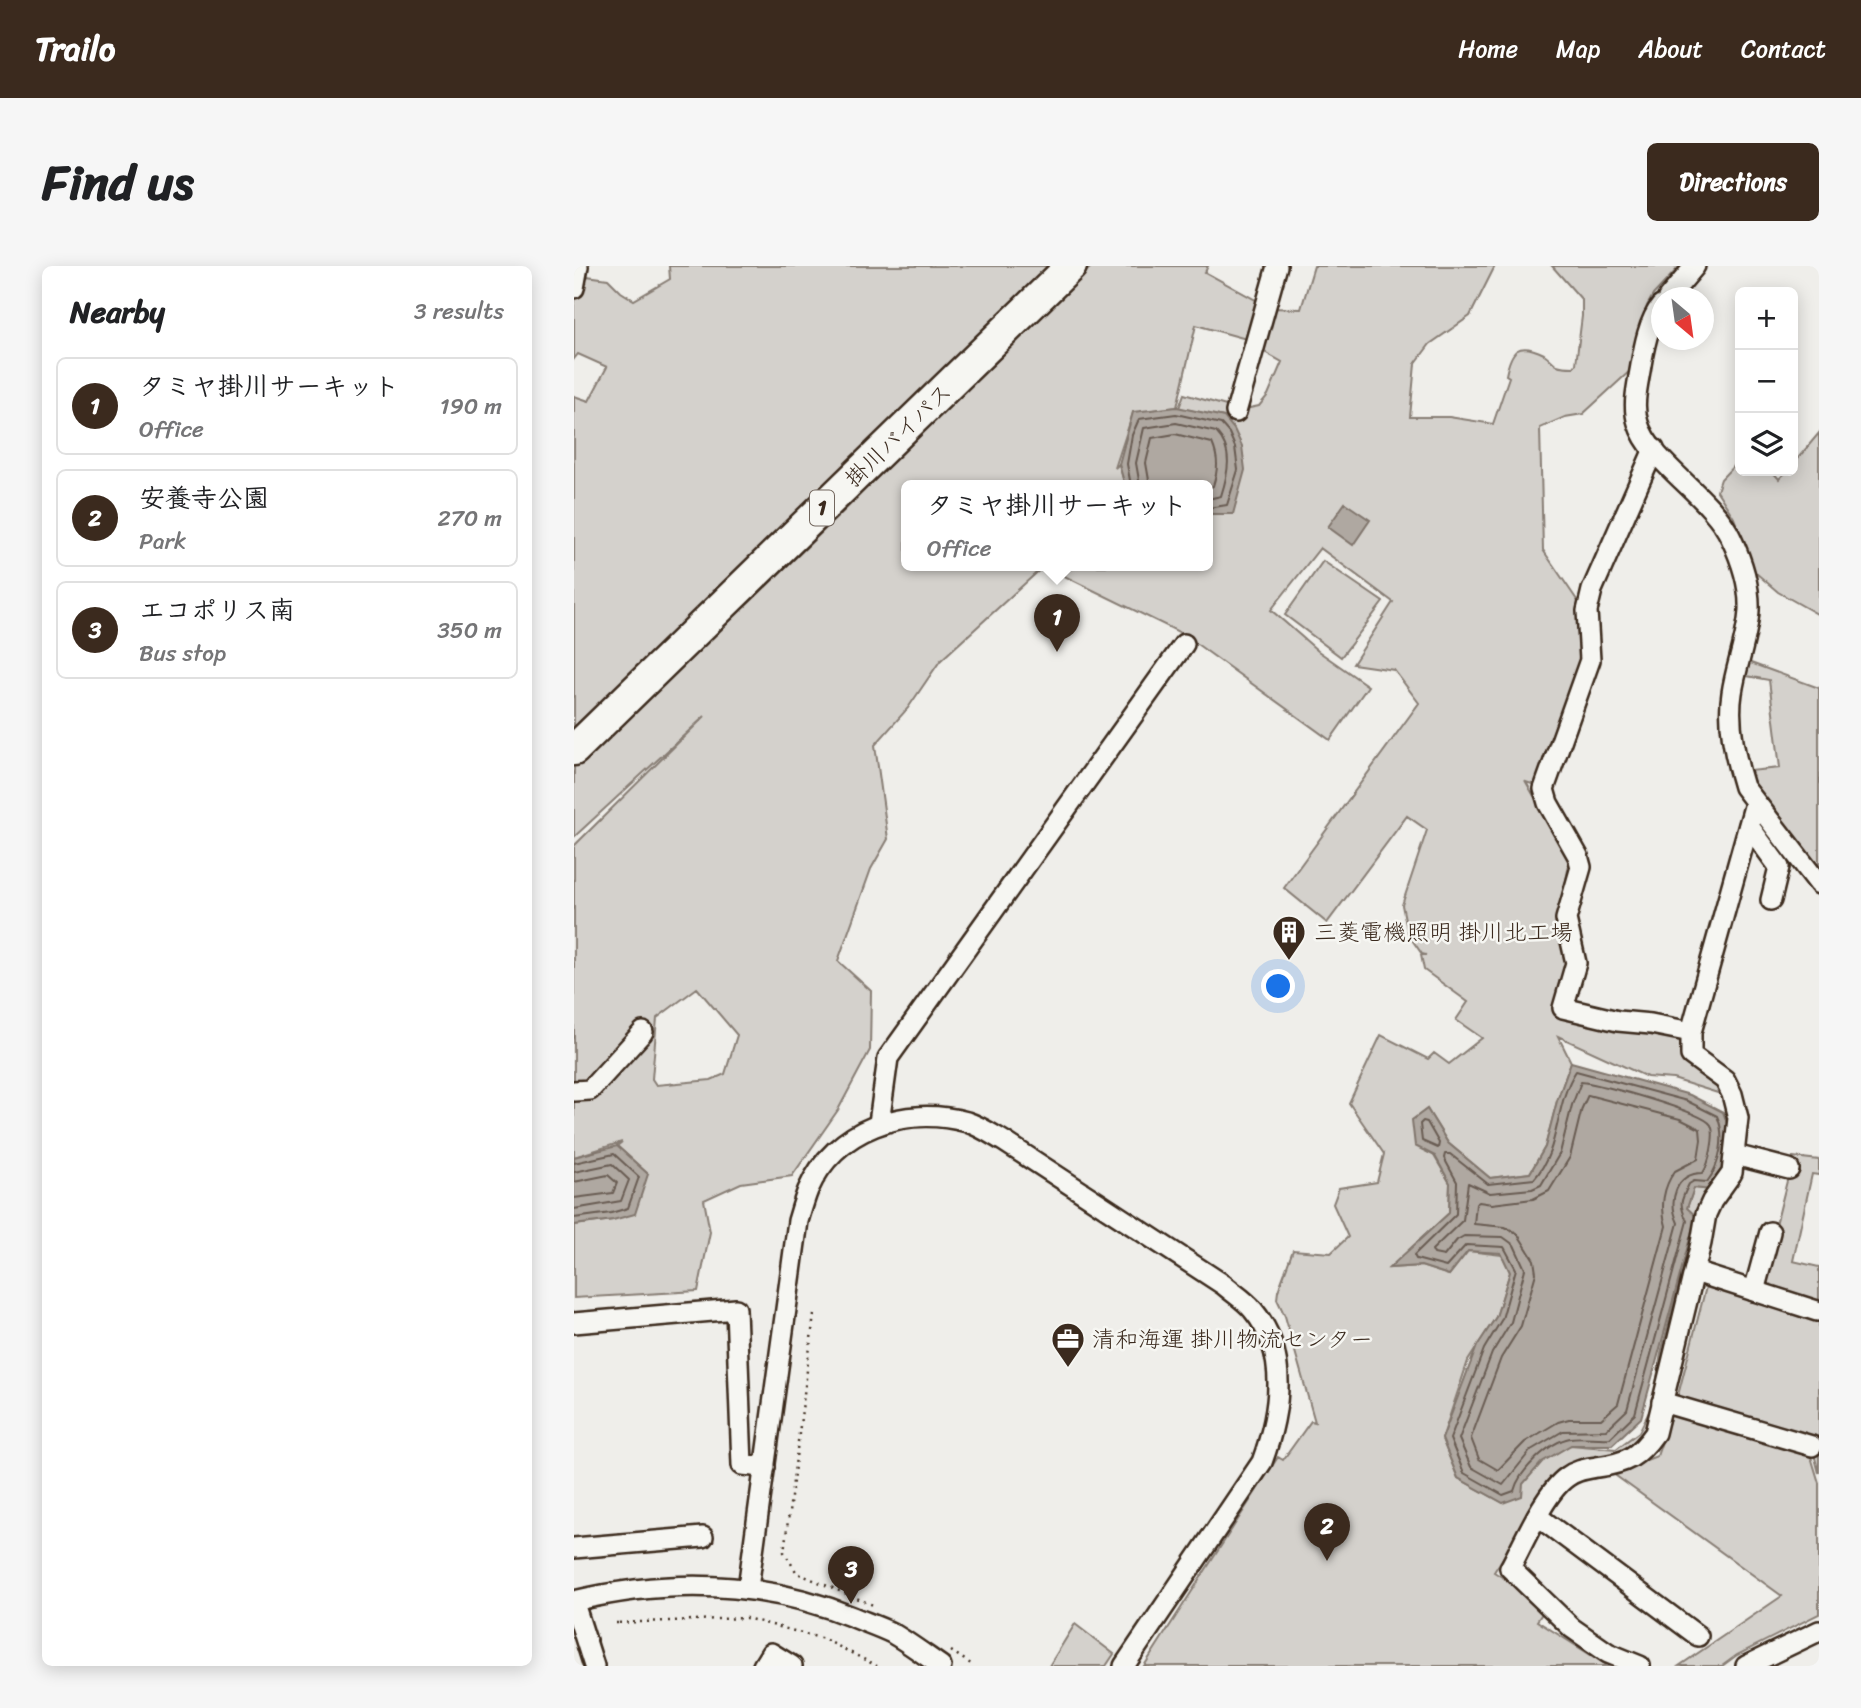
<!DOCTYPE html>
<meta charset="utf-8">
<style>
:root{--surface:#fff;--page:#f6f6f6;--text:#202124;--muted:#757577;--line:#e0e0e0;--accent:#3b2a1e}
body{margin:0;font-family:Sriracha,"Klee One",sans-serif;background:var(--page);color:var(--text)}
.controls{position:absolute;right:21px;top:21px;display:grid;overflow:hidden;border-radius:10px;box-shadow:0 4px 18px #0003}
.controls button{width:63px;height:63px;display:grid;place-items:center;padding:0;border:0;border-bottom:2px solid var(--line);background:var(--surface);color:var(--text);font:35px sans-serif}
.compass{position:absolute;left:1077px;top:21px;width:63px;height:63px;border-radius:50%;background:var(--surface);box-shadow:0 4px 18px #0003;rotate:151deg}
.you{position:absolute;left:705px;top:721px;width:24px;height:24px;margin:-18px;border:5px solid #fff;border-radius:50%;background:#1a73e8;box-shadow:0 0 0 10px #1a73e833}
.badge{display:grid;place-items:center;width:46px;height:46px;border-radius:50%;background:var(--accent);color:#fff;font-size:23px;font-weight:700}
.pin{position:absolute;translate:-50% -58px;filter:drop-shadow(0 2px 4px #0008)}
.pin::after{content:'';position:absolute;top:37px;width:24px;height:21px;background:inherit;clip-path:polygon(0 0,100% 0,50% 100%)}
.popup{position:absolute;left:327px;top:214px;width:312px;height:91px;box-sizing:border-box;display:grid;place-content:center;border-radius:10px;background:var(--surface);filter:drop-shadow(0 2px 5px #0005);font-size:23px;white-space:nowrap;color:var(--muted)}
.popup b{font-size:26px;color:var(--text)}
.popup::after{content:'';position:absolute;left:50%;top:100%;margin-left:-14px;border:14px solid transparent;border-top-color:var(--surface)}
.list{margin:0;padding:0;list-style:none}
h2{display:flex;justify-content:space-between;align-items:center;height:91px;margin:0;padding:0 28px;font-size:30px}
h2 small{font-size:23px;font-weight:400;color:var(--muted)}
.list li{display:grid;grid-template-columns:46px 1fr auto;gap:21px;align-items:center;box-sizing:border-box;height:98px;margin:0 14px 14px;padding:0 14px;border:2px solid var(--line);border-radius:10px}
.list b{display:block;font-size:26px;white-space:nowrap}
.list p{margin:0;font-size:23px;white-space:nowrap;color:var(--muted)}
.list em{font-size:23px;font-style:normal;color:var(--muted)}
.icon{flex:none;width:38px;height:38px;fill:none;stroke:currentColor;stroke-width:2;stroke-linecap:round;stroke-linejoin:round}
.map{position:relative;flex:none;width:1245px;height:1400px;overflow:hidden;border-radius:10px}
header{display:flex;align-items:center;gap:42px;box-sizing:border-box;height:98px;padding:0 35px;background:var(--accent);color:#fff}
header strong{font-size:33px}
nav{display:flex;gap:38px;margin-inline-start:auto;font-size:24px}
.intro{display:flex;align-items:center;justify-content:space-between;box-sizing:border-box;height:168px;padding:0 42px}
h1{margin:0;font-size:49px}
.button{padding:18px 32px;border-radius:10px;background:var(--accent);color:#fff;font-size:24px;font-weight:700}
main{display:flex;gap:42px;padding:0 42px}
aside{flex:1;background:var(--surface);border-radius:10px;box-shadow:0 4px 18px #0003}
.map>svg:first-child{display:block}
.green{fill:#d4d1cc;stroke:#887e75;stroke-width:2;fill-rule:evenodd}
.water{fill:#afa8a1;stroke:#81766d;stroke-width:2}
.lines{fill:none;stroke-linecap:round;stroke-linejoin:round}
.shore{stroke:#695c52;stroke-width:2}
.minor-casing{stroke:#3b2a1e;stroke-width:24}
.highway-casing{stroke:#3b2a1e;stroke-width:35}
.path{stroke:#3b2a1e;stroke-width:2.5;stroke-dasharray:2 5;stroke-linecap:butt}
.minor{stroke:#f6f6f2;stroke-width:19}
.highway{stroke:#f6f6f2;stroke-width:30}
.labels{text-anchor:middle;stroke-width:5;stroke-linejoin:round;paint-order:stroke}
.shield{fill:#f6f6f2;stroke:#73675e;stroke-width:2}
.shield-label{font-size:21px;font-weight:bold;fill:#3b2a1e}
.street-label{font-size:23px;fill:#3b2a1e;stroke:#f6f6f2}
.poi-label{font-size:23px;fill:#3b2a1e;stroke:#f6f6f2;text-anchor:start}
</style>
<header>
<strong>Trailo</strong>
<nav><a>Home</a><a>Map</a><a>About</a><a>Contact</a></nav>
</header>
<div class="intro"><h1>Find us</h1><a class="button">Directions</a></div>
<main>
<aside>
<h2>Nearby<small>3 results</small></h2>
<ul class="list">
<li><span class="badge">1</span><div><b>タミヤ掛川サーキット</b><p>Office</p></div><em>190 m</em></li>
<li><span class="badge">2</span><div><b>安養寺公園</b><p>Park</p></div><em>270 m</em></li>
<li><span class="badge">3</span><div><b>エコポリス南</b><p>Bus stop</p></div><em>350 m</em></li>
</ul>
</aside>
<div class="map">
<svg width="1245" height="1400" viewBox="0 0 1245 1400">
<rect width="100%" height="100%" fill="#efeeea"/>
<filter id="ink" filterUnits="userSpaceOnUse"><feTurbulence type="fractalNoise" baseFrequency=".0143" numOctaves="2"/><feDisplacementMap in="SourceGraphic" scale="14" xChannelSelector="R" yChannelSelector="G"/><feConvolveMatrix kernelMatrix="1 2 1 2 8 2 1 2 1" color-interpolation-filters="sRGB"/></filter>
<g filter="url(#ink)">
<g class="green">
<polygon points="0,0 6,9 34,13 47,26 60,34 96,13 95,0 485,0 280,198 0,461 0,130 15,135 33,101 4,88 0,93"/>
<path d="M518,0H634L631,6L687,37L676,74L622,59L603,141L559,147L541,202L545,198L551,220H332V300H634V248H649L650,151L605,142L610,128L666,144L685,140L694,129L708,96L687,84L697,42L727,43L740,0H921L896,50L856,78L841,98L836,151H875L919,158L935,111L932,109C937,84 944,75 970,88C975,91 978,96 983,99C988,101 995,101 1000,101L1002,98L1008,50V34L978,0H1106L1079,29L1073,40L1064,71L1057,104L1009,148L991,151L966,162L969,284L1005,337L1007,392L990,453L961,519L952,516L996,593L990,625L998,700L980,745L1101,768L1151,822L1147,828L1099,813L1073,811L984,770L997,796L983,835L971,881L956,907L916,912L874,877L853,843L839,854L876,917L875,947L816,1002L847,1000L875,1009L894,985L928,989L936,1006L922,1051L894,1095L868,1173L884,1212L929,1237L967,1196L996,1179L1042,1183L1065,1166L1079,1138L1087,1087L1122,951L1113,942L1120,922L1137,924L1083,1150L1053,1188L1018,1198L988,1201L920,1306L944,1321L971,1343L963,1355L1034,1400H570L704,1191L709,1194L737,1155L741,1156L711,1050L703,1033L704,1025L719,984L757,987L774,971L759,938L765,922L803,916L810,888L775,837L807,769L854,793L860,787L875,798L908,772L882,754L894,736L850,704L847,689H852L848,688L834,668L828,639L853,564L833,550L753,657L710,622L845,437L820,404L779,398L819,336L746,282L697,344L744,385L794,420L756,474L609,368L470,300L366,395L334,442L301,479L314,573L297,603L264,695L297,725L296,784L264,844L218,910L167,917L130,934L136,966L124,1025L0,1032V959L39,954L74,908L43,880L48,876L0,891V580L131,450L0,571V496L37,459L176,336L280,235L328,182ZM123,722L163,769L151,808L137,814L82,819L78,813L83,752Z"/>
<polygon points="1245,167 1245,349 1204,326 1175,301 1171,282 1160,252 1143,225 1147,213 1166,193 1166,205 1198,205 1205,213 1213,205 1219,205 1219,198"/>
<polygon points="749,295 809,336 767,391 711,349"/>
<polygon points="1174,396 1245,422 1245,601 1243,602 1186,529 1175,505 1206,502 1195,414 1167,409"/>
<polygon points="1219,891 1245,894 1245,909 1238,908 1219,995 1245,1001 1245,1035 1239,1039 1186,1022"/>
<polygon points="1133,1017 1245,1040 1245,1207 1238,1180 1102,1137"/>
<polygon points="1099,1144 1235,1184 1245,1217 1245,1348 1163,1389 1148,1400 1105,1400 1208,1330 1038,1207 1083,1190"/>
<polygon points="501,1358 540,1388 532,1400 475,1400"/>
</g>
<g class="water">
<polygon points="603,141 650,151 660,163 668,180 671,204 659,248 634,248 634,220 551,220 545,198 559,146"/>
<polygon points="771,237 796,254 779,279 754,261"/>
<polygon points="997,796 1116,829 1149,846 1154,860 1149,905 1137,924 1120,922 1113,942 1122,950 1067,1152 1038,1179 997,1179 968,1196 949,1218 948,1230 929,1237 884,1212 868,1173 903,1080 922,1051 936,1006 927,987 894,985 875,1009 847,1000 815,1002 875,947 876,917 861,890 841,880 838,854 853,843 874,877 916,912 956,907 971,881 983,835"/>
<polygon points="43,880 74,908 61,948 39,954 0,959 0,891"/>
</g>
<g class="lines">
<g class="shore">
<polyline points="557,220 553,198 558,169 565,153 602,148 647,158 655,167 661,181 664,204 653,239 634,242"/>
<path d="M566,220L562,197L570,162L602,157L642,166C660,184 654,208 647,230L634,233"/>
<path d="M576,220L572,197L578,172L601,168L638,177C645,193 644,204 639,220L634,222"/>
<path d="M1002,805L1113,835L1143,850C1152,870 1146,899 1133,916L1120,915L1115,918C1106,936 1105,938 1113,955L1061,1148L1036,1172C1023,1173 1008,1170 996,1172C975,1176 945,1205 940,1225L929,1229L890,1207L876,1173L910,1083L928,1053L942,1003L930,981L892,979L872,1001L842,993L840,989L882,948L883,916L870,892L871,888H876L914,918L960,913C987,883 980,838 1002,805Z"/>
<path d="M1007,816C1024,817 1130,846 1137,859C1142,869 1135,898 1129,907C1101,907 1094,935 1104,957L1053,1144L1032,1164L989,1165L957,1184L929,1219L897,1201L885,1173L918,1087L937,1056L951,1003L940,979L929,971L890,970L883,974L870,990L860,988L858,984L889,954L894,917L916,927L958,923L967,919L986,887L998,839Z"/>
<path d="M1014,829L1106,853L1126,863L1127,874L1124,893L1101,905C1089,921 1086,941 1092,960L1044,1138L1027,1153H995L984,1156L951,1176L924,1204L905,1193L897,1172L927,1092L947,1060L962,1007L960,994L943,967L931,961L900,958L902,938L905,936L918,938L959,933L975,925L996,891L1008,842Z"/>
<polygon points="849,855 853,856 865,877 864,882 848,875 846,858"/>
<polyline points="0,897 40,888 65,911 54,942 37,947 0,952"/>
<polyline points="0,906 38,898 55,914 47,935 0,943"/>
<polyline points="0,916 34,909 43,917 39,927 0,932"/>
</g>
<defs>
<g id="minor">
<polyline points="0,22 4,0"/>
<polyline points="1094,32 1121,0"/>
<path d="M1087,40C1075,54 1070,81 1067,99C1064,118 1058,139 1064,157C1075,196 1138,230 1157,272C1167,293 1176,320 1175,344C1174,371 1162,399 1158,427C1153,458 1161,492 1170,521L1245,618"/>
<polyline points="662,146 703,0"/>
<polyline points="1080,183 1018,324 1013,345 1016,394 970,523 974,537 1004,590 1007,601 992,653 1002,697 989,742 1044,755 1077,758 1117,766"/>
<polyline points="1175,560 1205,601 1197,634"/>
<polyline points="0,825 16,824 69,766"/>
<polyline points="305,857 314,792 610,378"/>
<polyline points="1161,889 1215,903"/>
<polyline points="1121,1006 1243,1045"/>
<polyline points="1180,1025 1196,966"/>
<polyline points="0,1057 162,1043 168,1199 191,1201"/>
<polyline points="1088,1136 1238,1180"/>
<polyline points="963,1250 1124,1370"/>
<polyline points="0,1282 129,1271"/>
<path d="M174,1322L224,955C227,945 230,934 234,924C261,862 331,839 393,856C406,860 419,869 431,876L650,1019C659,1027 672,1035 679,1044C716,1088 706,1147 688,1196L550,1400"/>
<path d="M0,1335C93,1313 189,1314 279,1351C291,1356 306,1361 318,1367C335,1377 351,1389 367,1400"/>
<polyline points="0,1337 20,1400"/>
<polyline points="189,1400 197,1387 218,1400"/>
<path d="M1066,1400L1034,1387L998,1362L936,1302C949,1278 971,1226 993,1211C1002,1204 1012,1203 1023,1201C1053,1197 1064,1191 1081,1167L1127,977L1132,948L1138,935L1158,907L1164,852L1158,828L1151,814L1117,789V766L1181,537"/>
<polyline points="1172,1400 1245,1365"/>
</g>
<polyline id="highway" points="0,484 497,0"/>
</defs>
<use href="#minor" class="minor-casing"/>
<use href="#highway" class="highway-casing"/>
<g class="path">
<polyline points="240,1049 210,1286 223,1307 299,1339"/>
<polyline points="44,1357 41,1357 172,1352 250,1373 303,1400"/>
<polyline points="377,1385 400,1400"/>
</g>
<use href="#minor" class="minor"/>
<use href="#highway" class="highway"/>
</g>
</g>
<defs>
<symbol id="building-pin" viewBox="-11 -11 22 30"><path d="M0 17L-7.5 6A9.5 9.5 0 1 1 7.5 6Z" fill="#3b2a1e" stroke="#f6f6f2"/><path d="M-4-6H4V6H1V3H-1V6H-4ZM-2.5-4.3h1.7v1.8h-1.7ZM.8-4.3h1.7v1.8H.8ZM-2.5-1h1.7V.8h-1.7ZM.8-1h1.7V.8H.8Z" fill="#fff"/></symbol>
<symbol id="office-pin" viewBox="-11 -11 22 30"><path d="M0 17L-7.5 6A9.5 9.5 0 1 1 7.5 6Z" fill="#3b2a1e" stroke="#f6f6f2"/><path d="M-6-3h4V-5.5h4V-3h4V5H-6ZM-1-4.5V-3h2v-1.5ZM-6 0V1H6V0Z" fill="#fff"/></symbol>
</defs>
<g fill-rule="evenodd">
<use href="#building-pin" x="696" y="647" width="38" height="52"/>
<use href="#office-pin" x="475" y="1054" width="38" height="52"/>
</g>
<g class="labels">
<rect class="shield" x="236" y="224.5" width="24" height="35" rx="5"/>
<g class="shield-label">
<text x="248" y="249">1</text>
</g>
<g class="street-label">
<text transform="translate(324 169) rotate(-44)" y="8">掛川バイパス</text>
</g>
<g class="poi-label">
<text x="740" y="674">三菱電機照明 掛川北工場</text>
<text x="518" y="1081">清和海運 掛川物流センター</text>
</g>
</g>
</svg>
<div class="controls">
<button>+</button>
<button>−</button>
<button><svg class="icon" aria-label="layers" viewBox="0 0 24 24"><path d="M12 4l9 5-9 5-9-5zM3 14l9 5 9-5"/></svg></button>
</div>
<svg class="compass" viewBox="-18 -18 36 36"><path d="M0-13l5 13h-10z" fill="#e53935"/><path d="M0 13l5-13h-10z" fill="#757577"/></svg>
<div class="you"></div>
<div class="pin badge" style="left:483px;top:386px">1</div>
<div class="popup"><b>タミヤ掛川サーキット</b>Office</div>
<div class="pin badge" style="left:753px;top:1295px">2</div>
<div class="pin badge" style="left:277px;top:1338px">3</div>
</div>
</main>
